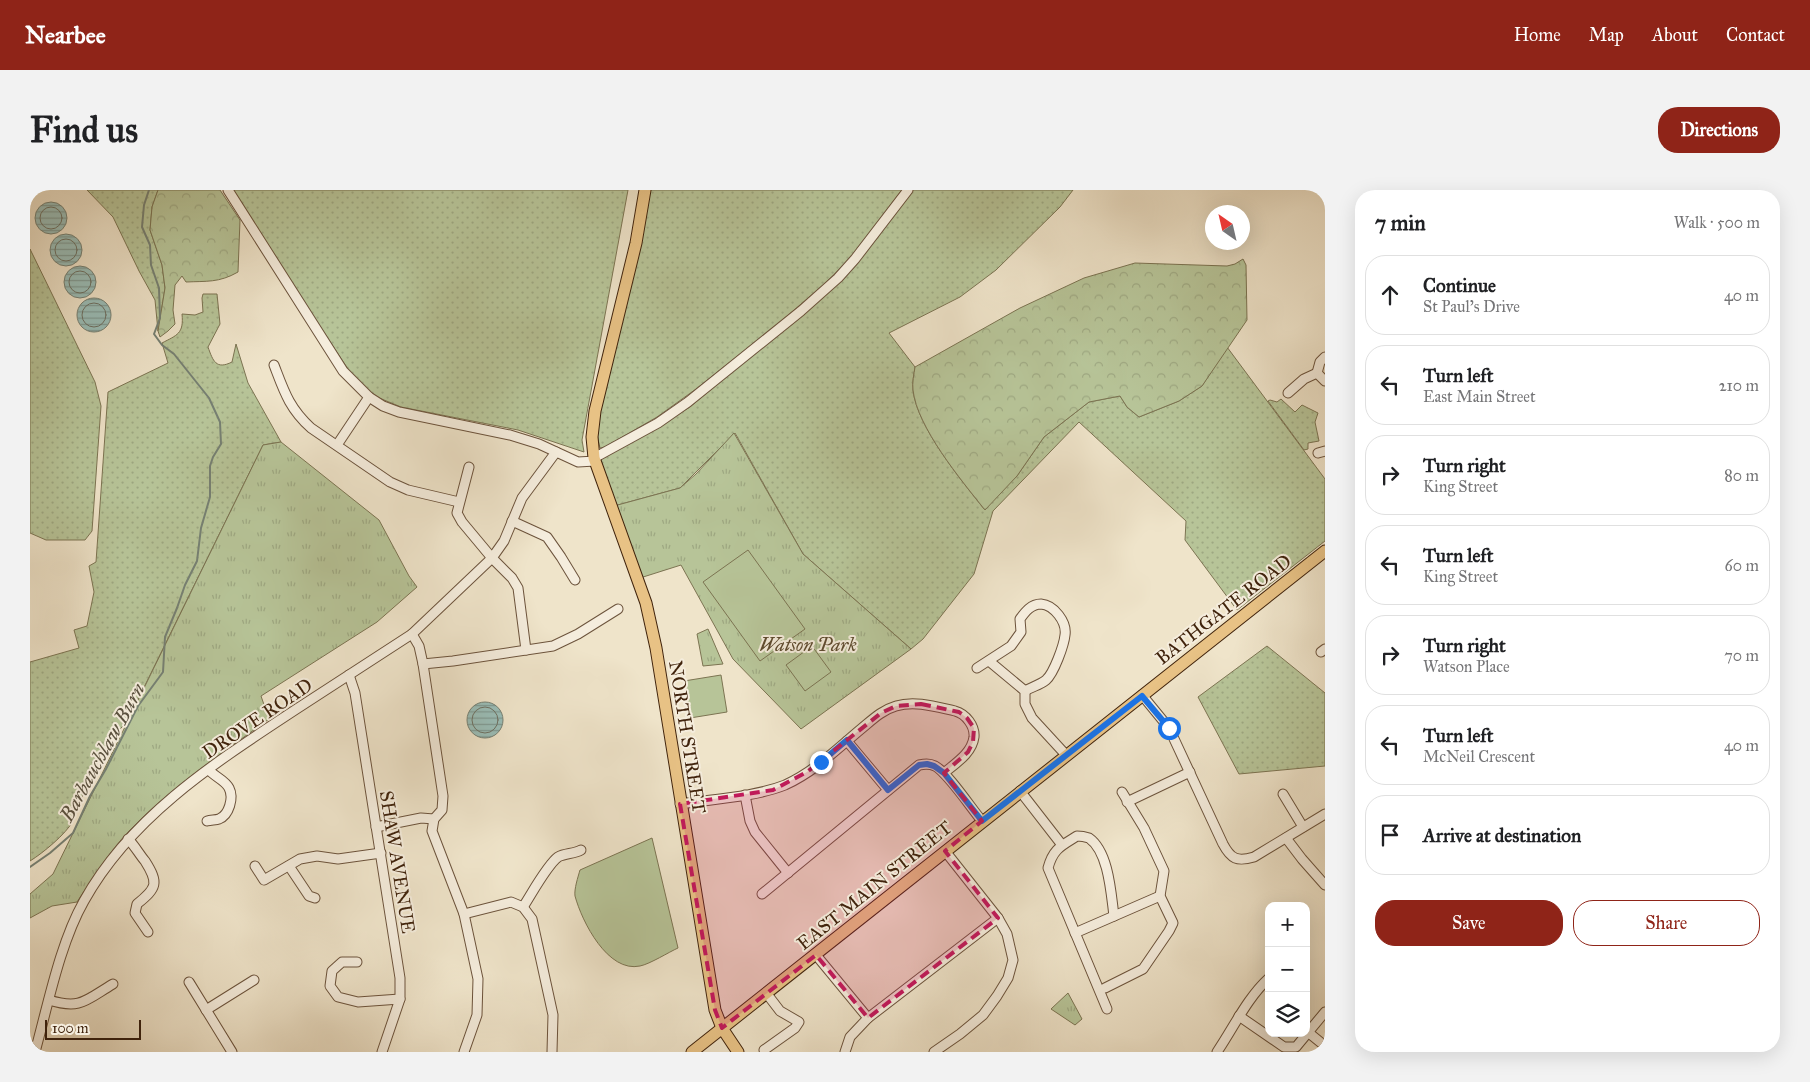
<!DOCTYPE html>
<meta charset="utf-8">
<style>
:root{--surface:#fff;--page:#f2f2f2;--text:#202124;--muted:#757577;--line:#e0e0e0;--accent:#8f2418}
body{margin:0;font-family:"IM FELL Great Primer",serif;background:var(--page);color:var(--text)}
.controls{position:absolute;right:15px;bottom:15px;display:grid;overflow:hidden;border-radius:10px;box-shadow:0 5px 20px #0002}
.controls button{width:45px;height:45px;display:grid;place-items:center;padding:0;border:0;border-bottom:1px solid var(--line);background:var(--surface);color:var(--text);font:25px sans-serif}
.compass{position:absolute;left:1175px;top:15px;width:45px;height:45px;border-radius:50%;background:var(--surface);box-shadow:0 5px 20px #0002;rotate:326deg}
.scale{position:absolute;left:15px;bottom:12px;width:96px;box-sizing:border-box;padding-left:5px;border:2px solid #40230c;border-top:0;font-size:14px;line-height:18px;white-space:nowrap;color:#40230c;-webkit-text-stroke:4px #f5eddd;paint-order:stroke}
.stop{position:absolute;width:15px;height:15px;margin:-11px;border:4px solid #1a73e8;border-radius:50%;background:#fff}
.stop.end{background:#1a73e8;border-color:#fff;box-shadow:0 1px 5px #0008}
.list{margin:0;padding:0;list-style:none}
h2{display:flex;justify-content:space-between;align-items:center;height:65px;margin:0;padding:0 20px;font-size:21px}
h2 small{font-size:16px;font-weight:400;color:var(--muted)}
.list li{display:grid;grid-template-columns:32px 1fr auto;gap:15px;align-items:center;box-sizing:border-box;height:80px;margin:0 10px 10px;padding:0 10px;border:1px solid var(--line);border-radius:20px}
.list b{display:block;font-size:19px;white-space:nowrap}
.list p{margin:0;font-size:16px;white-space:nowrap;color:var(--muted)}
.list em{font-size:16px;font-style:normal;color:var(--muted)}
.actions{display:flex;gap:10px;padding:15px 20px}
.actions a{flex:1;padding:11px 0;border:1px solid var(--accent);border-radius:20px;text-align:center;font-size:18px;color:var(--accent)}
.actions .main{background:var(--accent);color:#fff}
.icon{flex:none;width:28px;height:28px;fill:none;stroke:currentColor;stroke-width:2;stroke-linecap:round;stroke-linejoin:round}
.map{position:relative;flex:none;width:1295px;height:862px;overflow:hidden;border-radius:20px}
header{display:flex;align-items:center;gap:30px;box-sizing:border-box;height:70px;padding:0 25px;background:var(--accent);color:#fff}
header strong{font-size:24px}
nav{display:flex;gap:28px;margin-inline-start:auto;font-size:18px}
.intro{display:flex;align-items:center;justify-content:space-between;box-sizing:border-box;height:120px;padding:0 30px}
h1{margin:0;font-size:35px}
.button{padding:12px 22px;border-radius:20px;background:var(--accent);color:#fff;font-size:18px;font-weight:700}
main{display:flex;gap:30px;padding:0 30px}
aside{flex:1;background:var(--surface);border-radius:20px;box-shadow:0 5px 20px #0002}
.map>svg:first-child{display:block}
.grass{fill:url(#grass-dots);stroke:#7c7452}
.forest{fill:url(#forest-crowns);stroke:#7c7452}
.park{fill:url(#park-tufts);stroke:#7c7452}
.pitch{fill:#b7c498;stroke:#7c7452}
.water{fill:url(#water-rules);stroke:#768073}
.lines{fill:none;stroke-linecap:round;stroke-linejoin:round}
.shore{stroke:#6d7062;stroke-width:1}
.stream{stroke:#768073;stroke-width:2}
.minor-casing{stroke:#6c533c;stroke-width:11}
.major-casing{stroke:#40230c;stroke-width:13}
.minor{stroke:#f5eddd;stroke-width:9}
.major{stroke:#e8c285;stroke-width:11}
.route{stroke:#1a73e8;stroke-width:6}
.marked{fill:#c2185b;fill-opacity:0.2;stroke:#c2185b;stroke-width:4;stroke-dasharray:10 6;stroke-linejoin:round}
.labels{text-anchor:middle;stroke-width:4;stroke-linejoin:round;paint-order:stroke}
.street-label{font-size:19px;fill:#40230c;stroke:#f5eddd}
.park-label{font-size:19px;font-style:italic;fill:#5e4b2f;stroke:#f5eddd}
.water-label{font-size:20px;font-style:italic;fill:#5b5240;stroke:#f5eddd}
</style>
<header>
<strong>Nearbee</strong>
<nav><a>Home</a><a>Map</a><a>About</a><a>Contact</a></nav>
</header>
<div class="intro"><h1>Find us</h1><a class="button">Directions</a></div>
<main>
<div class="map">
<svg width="1295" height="862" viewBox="0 0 1295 862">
<defs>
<pattern id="grass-dots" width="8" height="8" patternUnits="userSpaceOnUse" patternTransform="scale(1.25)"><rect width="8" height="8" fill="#b7c498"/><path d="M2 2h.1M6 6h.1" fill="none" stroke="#9ea882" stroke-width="1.8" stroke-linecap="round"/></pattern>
<pattern id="forest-crowns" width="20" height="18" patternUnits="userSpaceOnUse" patternTransform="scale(1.25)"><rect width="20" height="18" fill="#b7c498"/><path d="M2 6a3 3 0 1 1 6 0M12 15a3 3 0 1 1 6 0" fill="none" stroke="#9ea882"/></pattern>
<pattern id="park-tufts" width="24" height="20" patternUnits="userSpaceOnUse" patternTransform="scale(1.25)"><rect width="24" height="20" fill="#b7c498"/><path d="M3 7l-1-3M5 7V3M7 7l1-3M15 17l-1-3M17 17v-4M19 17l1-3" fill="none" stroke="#9ea882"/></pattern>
<pattern id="water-rules" width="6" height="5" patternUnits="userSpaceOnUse" patternTransform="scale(1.25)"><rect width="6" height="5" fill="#9abeb8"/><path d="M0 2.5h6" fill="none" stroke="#7f9a94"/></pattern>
</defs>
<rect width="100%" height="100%" fill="#efe4ca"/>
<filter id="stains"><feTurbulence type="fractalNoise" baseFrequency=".004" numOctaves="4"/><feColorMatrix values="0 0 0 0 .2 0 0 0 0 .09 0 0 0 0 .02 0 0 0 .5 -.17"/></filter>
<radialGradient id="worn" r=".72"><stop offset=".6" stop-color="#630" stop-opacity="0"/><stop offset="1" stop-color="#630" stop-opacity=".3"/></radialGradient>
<g class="grass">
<polygon points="57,0 128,0 122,17 120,40 132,75 135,98 128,141 125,110 109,81 83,27"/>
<polygon points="200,0 598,0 552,250 554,262 488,240 371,217 342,205 320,182"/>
<polygon points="620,0 872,0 820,69 791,97 743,138 666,199 627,227 575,257 570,258 566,240"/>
<path d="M882,0H1043L1030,17L966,80L930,107L859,143L885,177C884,184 882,193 883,200C887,237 931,290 954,319L987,286L1014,247L1059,212L1090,206L1097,217L1109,227L1149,211L1172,196L1197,157L1295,289V351L1207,420L1155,350L1156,331L1049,232L963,321L944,384L893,449L881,459L773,364L705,243L650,298L584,316L569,270L660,217L724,163L765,132L810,91Z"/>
<polygon points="0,59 65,192 71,216 62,341 55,350 16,350 0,343"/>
<path d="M173,104H187L190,134L178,157C183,171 186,180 202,172L206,154L218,193L251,252L233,255L97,532C78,549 61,585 51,609C48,616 46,624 43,631C36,644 13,663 0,671V472L49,458L44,440L57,436L64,402L59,376L66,372L78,202L138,173L132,153C147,145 154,144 152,124L165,125L173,122L172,108Z"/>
<polygon points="1251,209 1265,222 1272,215 1288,223 1285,232 1289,251 1278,253 1278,259 1274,260 1238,211 1240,210 1247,212"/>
<polygon points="1237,456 1295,503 1295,576 1209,584 1168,507"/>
</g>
<g class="forest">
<path d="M128,0H190L210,30L208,82C189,93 176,91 156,92L152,86L145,95L143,120L145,134L138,141L130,147L128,141L135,98L132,75L120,40L122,17Z"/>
<path d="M1213,69L1216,75L1217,130L1172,196L1149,211L1109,227L1097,217L1090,206L1059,212L1014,247L987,286L955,320C931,290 887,237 883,200C882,193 884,184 885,177L990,118L1054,88L1105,73L1197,76L1205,74Z"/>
</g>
<g class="park">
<polygon points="704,243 773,364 881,459 771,539 703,469 651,375 610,388 584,316 650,298 666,284"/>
<path d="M251,252L349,330L379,386L387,397L347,432L231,506L239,529C191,564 140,598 99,641C79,662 63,688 47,712L22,716L0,728V704L23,684L233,255Z"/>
<polygon points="678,439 693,474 673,476 667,444"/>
<polygon points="1038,803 1052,829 1045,835 1021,819"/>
</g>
<g class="pitch">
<polygon points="718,360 775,439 730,471 673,392"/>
<polygon points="782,456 801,482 775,501 756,475"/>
<polygon points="691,485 697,522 660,528 654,491"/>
<path d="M622,648L648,758C639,762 620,774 610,776C578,783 552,732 545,706C544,699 548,687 550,680Z"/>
</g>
<g class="water">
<circle cx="21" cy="28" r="16"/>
<circle cx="36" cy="60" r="16"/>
<circle cx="50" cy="92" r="16"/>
<circle cx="64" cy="125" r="17"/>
<circle cx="455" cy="530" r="18"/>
</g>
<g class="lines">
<g class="shore">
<circle cx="21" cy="28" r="11"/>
<circle cx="36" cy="60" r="11"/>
<circle cx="50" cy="92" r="11"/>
<circle cx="64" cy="125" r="12"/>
<circle cx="455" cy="530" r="13"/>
</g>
<polyline class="stream" points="0,677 20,663 43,643 60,606 76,579 108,516 133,482 135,447 147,418 155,395 167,371 171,338 180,307 180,276 183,267 191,254 190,232 179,208 144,164 132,155 124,144 130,128 129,98 121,75 120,55 112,37 114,15 119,0"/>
<defs>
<g id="minor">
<polyline points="198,0 313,181 339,207 353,216 369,222 480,245 509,254 548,272 565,271"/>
<polyline points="1295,167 1290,172 1287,183 1295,191"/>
<path d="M244,175C254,201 259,218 281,238L360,292L378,300L429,312"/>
<polyline points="1258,203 1274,189 1287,183"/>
<polyline points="307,255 339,207"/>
<polyline points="1288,263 1295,261"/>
<polyline points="564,268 628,233 658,212 771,121 808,88 825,69 878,0"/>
<polyline points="439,277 427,323 432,332 462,368 482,388 488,398 496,460"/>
<polyline points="482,331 517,347 531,367 545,390"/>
<polyline points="382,444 389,456 393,474 413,606 412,620 404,629 402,641 434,724 448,789 447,825 434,862"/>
<polyline points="1291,462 1295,459"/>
<polyline points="959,471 995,501 995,514 1002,528 1036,565"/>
<polyline points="393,474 423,471 523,456 548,444 588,419"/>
<path d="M947,478L981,456L991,442L990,429C995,422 1001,414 1011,414C1024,415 1037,432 1035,445C1034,455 1024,483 1016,490C1010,495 1001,497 995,501"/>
<polyline points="319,485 325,503 370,788 370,809 352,862"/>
<path d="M1112,505L1139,538L1193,654C1201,669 1207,672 1224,667L1295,624"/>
<polyline points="817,551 858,600"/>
<polyline points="990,601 1032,655"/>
<polyline points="1253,604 1273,637"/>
<polyline points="715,605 720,631 725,642 758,683"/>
<polyline points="1097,612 1160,582"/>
<path d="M650,614C683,609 725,607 755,595C784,582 807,559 831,539C842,530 852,520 866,516C885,510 907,517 925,521C936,524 945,536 944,547C942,563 926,573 914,583"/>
<path d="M177,631C181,630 186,630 189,629C199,625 204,608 199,598C195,590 185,587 179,580"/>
<polyline points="346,637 391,628 404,629"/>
<polyline points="1256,648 1272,669 1295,695"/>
<path d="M98,649C105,656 109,664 115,671C129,693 127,698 107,714L105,723L118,742"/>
<polyline points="225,676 234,690 270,669 287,666 308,669 351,663"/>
<polyline points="259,676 279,706 285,708"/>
<path d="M732,704L889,575C894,574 899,573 905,576C918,583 941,618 952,631"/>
<path d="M493,717C501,705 517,675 528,667C535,663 544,664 551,660"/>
<polyline points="434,724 481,712 493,717 502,729 523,825 522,862"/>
<polyline points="1045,743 1130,706"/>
<polyline points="786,765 838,828 968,728"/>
<polyline points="327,772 312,772 302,781 300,796 308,807 328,812 370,809"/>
<polyline points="159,792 202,862"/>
<polyline points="1075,798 1113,779 1139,741 1143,733 1130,706 1134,681 1114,638 1092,602"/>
<path d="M19,810C51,820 56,810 83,794"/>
<path d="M1077,819L1018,678C1023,659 1031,656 1047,646C1051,646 1056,647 1059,648C1079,662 1081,704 1084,726"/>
<polyline points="176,820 224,790"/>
<polyline points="1209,826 1254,857 1266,857 1295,822"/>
<polyline points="1279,843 1295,856"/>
<polyline points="734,860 765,838 769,832 750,821 737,804"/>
<path d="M5,862C18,815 30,753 54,711C101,626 186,572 265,520C304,495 343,469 382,444L462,368L474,351L492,308L526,262"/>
<polyline points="815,862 820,847 838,828"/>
<polyline points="904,862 930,844 953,825 967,806 978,788 983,770 977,744 968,728 915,661"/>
<path d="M1187,862C1204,837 1217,808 1239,788"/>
</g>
<g id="major">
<polyline points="615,0 606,53 565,221 562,247 564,268 616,413 626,458 685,820 692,838 708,862"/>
<polyline points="662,862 1295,361"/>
</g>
</defs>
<use href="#minor" class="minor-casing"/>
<use href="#major" class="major-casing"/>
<use href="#minor" class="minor"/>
<use href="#major" class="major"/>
</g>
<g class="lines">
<polyline class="route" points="791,572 817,550 858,600 889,575 897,574 904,576 914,583 952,631 1112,506 1139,538"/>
</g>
<path class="marked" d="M891,514L929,522L937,528L944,538L943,552L938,562L914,583L952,631L915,661L968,728L838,828L786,765L692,838L685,820L650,614L743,600L777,582L851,523L866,516Z"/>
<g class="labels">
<g class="street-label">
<text transform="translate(1193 419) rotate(-38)" y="7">BATHGATE ROAD</text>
<text transform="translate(227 528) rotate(-34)" y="7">DROVE ROAD</text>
<text transform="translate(658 547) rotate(81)" y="7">NORTH STREET</text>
<text transform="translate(368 672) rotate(81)" y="7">SHAW AVENUE</text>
<text transform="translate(844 695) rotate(-39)" y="7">EAST MAIN STREET</text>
</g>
<g class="park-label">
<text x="778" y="461">Watson Park</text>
</g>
<g class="water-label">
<text transform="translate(72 562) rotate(-61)" y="7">Barbauchlaw Burn</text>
</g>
</g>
<rect width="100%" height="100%" filter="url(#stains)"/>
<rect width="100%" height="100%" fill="url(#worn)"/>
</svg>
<div class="controls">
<button>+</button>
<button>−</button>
<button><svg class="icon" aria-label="layers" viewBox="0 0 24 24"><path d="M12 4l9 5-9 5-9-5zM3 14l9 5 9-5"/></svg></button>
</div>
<svg class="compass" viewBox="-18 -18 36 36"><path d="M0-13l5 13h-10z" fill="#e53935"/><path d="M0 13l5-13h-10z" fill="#757577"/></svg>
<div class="scale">100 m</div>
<div class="stop" style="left:1139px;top:538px"></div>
<div class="stop end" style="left:791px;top:572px"></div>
</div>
<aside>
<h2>7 min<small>Walk · 500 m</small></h2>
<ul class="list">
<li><svg class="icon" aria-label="ahead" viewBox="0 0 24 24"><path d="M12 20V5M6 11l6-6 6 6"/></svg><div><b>Continue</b><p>St Paul's Drive</p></div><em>40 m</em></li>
<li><svg class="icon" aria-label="left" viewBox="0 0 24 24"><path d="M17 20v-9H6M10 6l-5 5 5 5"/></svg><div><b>Turn left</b><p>East Main Street</p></div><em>210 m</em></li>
<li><svg class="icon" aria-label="right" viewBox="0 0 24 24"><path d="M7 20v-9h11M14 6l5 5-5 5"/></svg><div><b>Turn right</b><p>King Street</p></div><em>80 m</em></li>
<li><svg class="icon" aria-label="left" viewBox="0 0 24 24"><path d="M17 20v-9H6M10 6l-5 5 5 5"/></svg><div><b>Turn left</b><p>King Street</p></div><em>60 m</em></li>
<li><svg class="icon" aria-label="right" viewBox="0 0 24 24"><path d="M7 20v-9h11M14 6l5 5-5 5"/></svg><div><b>Turn right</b><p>Watson Place</p></div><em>70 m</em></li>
<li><svg class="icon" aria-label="left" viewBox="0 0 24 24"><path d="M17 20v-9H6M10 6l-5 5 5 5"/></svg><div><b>Turn left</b><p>McNeil Crescent</p></div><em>40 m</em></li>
<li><svg class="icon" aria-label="arrive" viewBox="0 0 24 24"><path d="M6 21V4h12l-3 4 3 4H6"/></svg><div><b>Arrive at destination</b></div></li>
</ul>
<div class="actions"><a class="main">Save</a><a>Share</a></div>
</aside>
</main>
